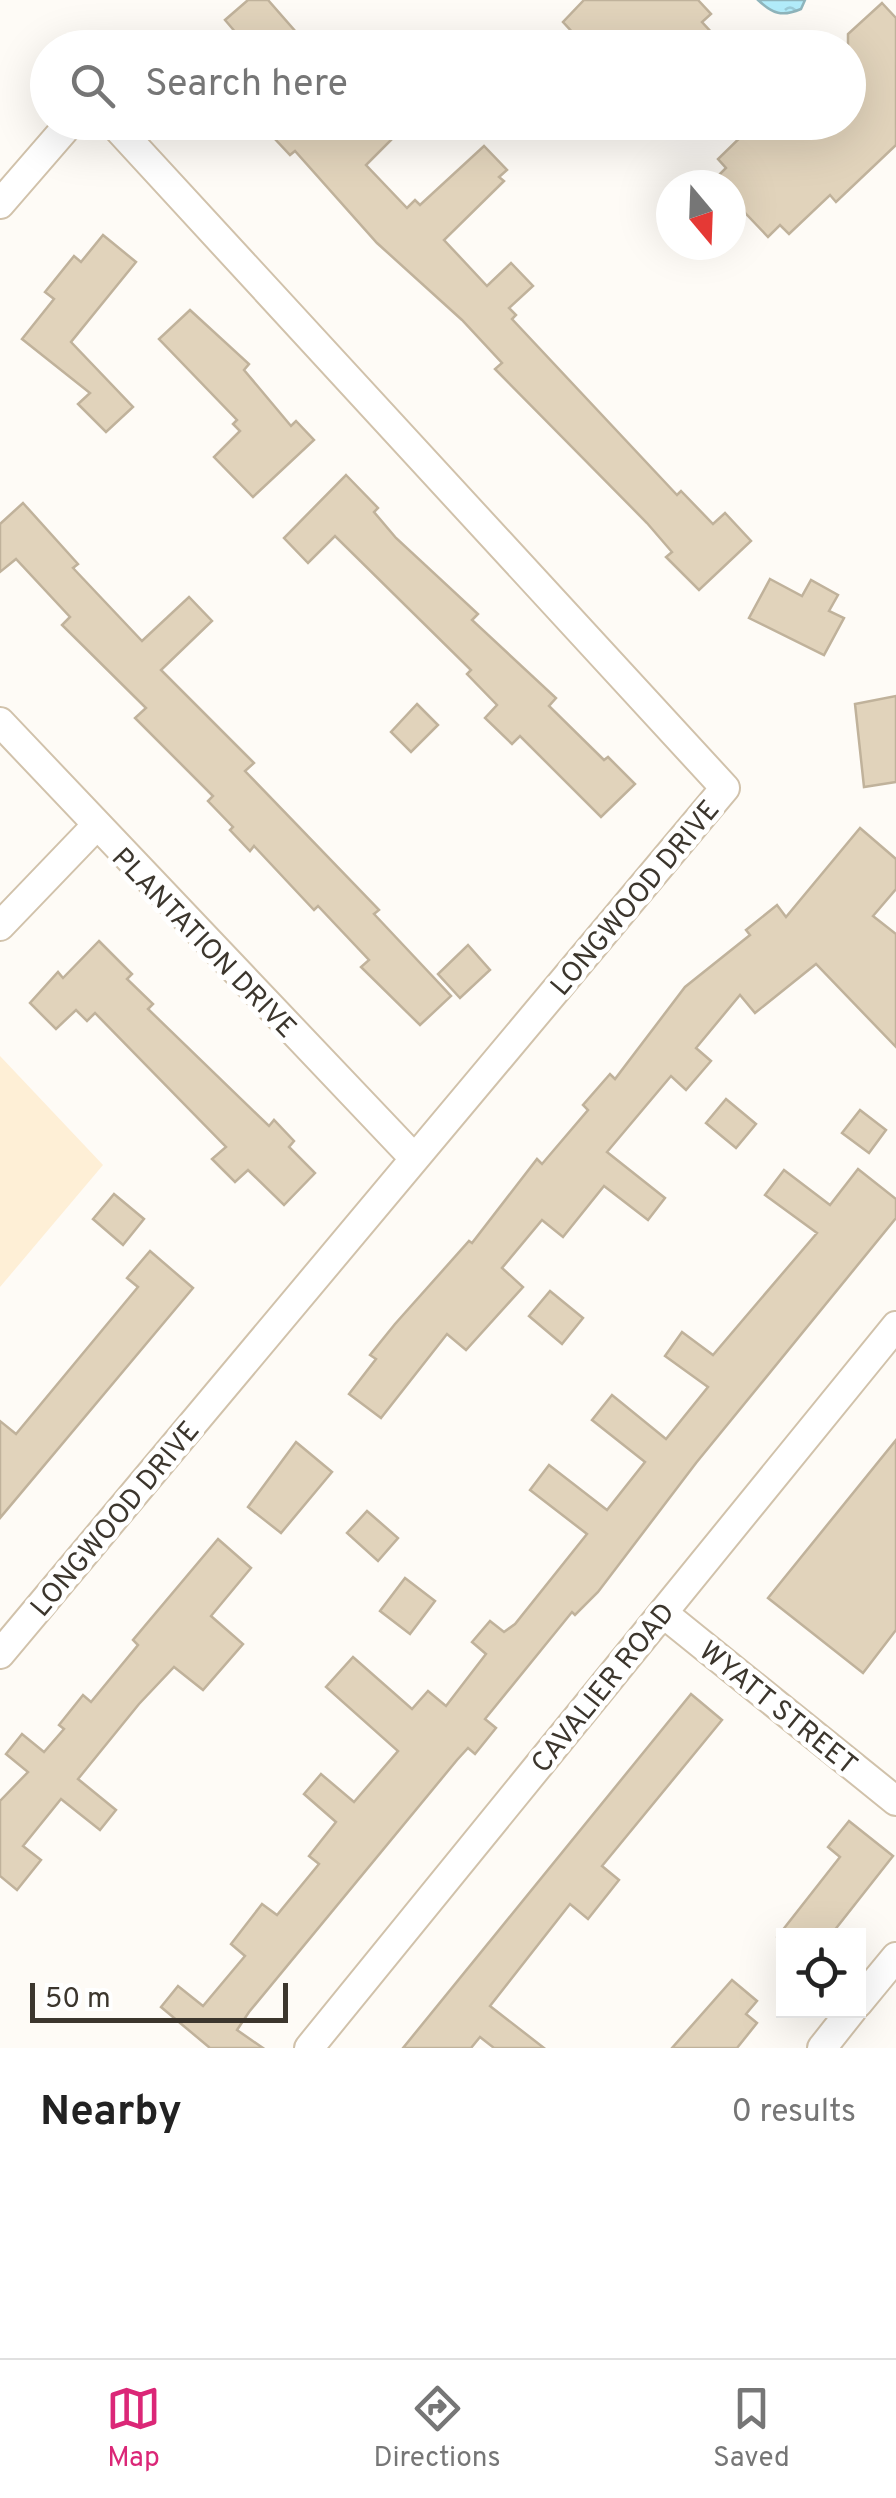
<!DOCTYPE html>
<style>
:root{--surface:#fff;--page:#f6f6f6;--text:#222;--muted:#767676;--line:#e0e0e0;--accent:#db2777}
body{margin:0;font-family:Overpass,sans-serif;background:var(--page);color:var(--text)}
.controls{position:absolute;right:30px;bottom:30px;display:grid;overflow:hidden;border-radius:0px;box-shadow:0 10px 40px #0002}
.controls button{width:90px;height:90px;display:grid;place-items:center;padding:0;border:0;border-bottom:2px solid var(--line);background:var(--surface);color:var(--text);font:50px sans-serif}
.compass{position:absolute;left:656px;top:170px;width:90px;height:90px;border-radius:50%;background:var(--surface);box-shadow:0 10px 40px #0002;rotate:161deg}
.scale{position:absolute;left:30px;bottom:25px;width:258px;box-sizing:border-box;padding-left:10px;border:5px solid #3c362d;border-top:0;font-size:28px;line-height:35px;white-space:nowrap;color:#3c362d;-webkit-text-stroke:8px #fff;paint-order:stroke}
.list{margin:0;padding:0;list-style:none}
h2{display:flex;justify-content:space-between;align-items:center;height:130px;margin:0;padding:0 40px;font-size:42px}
h2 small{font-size:32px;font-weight:400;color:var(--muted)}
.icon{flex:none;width:55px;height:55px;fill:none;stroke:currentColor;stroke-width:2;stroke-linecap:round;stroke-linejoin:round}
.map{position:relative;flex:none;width:896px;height:2048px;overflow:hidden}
.search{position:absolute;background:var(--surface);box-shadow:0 10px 40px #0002;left:30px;right:30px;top:30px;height:110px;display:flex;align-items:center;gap:25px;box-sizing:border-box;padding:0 35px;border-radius:55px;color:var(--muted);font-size:38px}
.sheet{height:310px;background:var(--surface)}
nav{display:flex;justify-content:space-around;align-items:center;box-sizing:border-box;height:140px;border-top:2px solid var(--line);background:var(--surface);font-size:28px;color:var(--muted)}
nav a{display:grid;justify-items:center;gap:5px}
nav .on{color:var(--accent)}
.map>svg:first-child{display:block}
.built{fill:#feefd6}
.water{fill:url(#water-ripples);stroke:#8fb5bc;stroke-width:2.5}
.building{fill:#e1d3bb;stroke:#c0b29b;stroke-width:2.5}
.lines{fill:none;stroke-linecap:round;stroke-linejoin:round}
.minor-casing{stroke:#d1c2ab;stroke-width:32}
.minor{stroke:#fff;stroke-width:28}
.labels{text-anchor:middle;stroke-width:10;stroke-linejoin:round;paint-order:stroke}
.street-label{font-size:28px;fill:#3c362d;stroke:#fff}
</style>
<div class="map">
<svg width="896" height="2048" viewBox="0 0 896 2048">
<defs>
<pattern id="water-ripples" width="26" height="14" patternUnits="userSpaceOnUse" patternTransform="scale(2.5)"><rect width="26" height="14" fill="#b2ecfa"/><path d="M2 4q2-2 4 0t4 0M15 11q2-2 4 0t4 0" fill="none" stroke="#9acbd7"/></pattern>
</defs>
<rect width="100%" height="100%" fill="#fefbf6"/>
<polygon class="built" points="0,1056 103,1165 0,1287"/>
<path class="water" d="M758,0H805L801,9C782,17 773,14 758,0Z"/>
<g class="building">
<polygon points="248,0 268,0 310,48 249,48 225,20"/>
<polygon points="584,0 698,0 711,14 702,22 726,48 587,48 563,22"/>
<polygon points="882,3 896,18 896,145 836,202 830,195 789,234 780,225 768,237 731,198 731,185 714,180 726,168 718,159 756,122 848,122 848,34"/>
<polygon points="259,122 409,122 366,165 407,208 415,200 420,205 484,146 507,170 499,177 504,181 444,240 487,286 511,263 533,286 509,308 516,315 512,319 677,495 681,491 713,524 725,513 751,541 699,590 666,557 672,552 647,523 495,369 502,363 462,320 377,243 295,151 290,155"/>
<polygon points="103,235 136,262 71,342 133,407 106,432 78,404 90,393 22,339 54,299 45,292 74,256 81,262"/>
<polygon points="190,310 249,364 244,370 291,426 296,421 314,440 253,497 214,457 240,431 233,424 237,420 159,339"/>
<polygon points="346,475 378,508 374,512 396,538 478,614 472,620 556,698 549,706 604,760 608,757 635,784 601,817 520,736 512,744 485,718 497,705 467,674 471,670 335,536 308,563 284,538"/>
<polygon points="23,503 78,564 73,568 142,641 189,597 212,621 161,670 254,763 245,771 379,910 374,914 451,996 420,1025 361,967 369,960 318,906 314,910 254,846 250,851 230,830 233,827 208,801 213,796 135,718 146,708 62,625 70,617 16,559 0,572 0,524"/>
<polygon points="770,579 802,596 811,580 838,595 829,611 844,618 824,655 749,618"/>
<polygon points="896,696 896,782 864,787 855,704"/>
<polygon points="417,704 438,725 411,752 391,732"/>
<polygon points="860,828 896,859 896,889 873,916 896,934 896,1047 816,964 755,1013 740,995 696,1048 711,1061 686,1090 671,1076 607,1152 665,1198 648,1220 604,1186 563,1237 542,1220 502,1268 523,1287 466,1350 447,1334 381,1418 349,1394 376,1359 370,1355 395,1324 469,1241 472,1243 537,1159 542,1164 588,1110 583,1105 610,1074 615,1079 685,987 750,935 746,930 777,905 786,917"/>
<polygon points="99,941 132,974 127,979 153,1004 148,1009 269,1126 274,1120 294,1141 289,1147 315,1173 284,1205 248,1170 235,1182 212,1159 226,1147 95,1013 87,1021 76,1010 56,1029 30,1003 58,972 63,978"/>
<polygon points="468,945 490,970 460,998 438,974"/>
<polygon points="726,1099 756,1124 736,1148 706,1123"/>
<polygon points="860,1110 886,1130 869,1153 842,1133"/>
<polygon points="858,1169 896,1199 896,1218 696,1463 598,1592 575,1615 572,1612 485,1719 496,1728 475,1754 468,1748 457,1760 249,2012 237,2030 263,2048 210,2048 161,2007 178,1986 203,2006 245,1956 231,1944 262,1904 277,1915 319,1864 309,1856 336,1822 304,1794 321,1774 354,1802 398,1751 326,1687 353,1657 412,1709 428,1691 446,1706 486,1654 472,1642 490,1621 504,1632 515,1624 587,1534 530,1490 549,1465 607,1510 645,1462 592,1420 612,1395 666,1439 708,1387 665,1356 682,1332 713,1355 817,1233 765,1195 784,1170 830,1205"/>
<polygon points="114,1194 144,1219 123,1245 93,1219"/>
<polygon points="150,1251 193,1288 0,1518 0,1421 16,1434 138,1287 127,1278"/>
<polygon points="550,1291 583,1318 562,1344 529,1316"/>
<polygon points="896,1440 896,1630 863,1673 768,1598"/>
<polygon points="296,1442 332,1472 281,1533 248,1507"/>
<polygon points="367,1511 398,1538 378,1561 347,1533"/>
<polygon points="218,1539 251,1568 211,1616 243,1644 203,1690 174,1667 139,1704 78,1779 116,1810 100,1830 61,1799 23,1846 41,1860 17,1890 0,1876 0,1801 28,1772 6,1754 22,1734 44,1752 64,1729 59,1725 83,1695 91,1702 138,1645 133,1640"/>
<polygon points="405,1578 435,1601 410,1634 380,1611"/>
<polygon points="691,1694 722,1720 602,1866 619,1880 588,1919 570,1904 490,2006 544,2048 494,2048 480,2037 471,2048 403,2048"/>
<polygon points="849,1821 893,1856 830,1936 778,1936 840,1857 828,1847"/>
<polygon points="732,1980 757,2001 746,2014 757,2023 737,2048 672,2048"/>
</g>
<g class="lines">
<defs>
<g id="minor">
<polyline points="0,204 71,122"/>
<polyline points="0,722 414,1158"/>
<polyline points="0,926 95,827"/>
<polyline points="663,1613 896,1801"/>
<polyline points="0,1654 725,788 112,122"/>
<polyline points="858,2003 896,1957"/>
<polyline points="309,2048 896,1326"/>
<polyline points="822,2048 852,2010"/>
</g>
</defs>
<use href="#minor" class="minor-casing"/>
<use href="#minor" class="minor"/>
</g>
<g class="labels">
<g class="street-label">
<text transform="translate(634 897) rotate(-50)" y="10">LONGWOOD DRIVE</text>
<text transform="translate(205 942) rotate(46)" y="10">PLANTATION DRIVE</text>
<text transform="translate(114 1518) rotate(-50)" y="10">LONGWOOD DRIVE</text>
<text transform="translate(602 1687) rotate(-51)" y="10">CAVALIER ROAD</text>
<text transform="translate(779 1707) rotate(39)" y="10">WYATT STREET</text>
</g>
</g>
</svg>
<div class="controls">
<button><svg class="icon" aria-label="locate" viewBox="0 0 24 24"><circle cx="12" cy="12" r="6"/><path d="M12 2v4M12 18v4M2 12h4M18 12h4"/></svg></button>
</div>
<svg class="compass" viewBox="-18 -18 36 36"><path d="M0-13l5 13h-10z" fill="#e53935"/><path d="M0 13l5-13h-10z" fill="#767676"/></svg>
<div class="scale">50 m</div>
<div class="search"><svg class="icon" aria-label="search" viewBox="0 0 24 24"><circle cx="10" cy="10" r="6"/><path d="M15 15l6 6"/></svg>Search here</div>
</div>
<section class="sheet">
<h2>Nearby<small>0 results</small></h2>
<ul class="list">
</ul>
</section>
<nav>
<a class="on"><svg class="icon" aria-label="map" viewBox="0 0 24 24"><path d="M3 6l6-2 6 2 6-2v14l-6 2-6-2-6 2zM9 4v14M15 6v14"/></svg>Map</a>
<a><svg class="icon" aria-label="directions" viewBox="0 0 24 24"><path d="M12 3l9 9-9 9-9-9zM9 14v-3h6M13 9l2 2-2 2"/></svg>Directions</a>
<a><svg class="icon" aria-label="saved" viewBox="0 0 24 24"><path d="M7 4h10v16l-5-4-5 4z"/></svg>Saved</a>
</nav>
